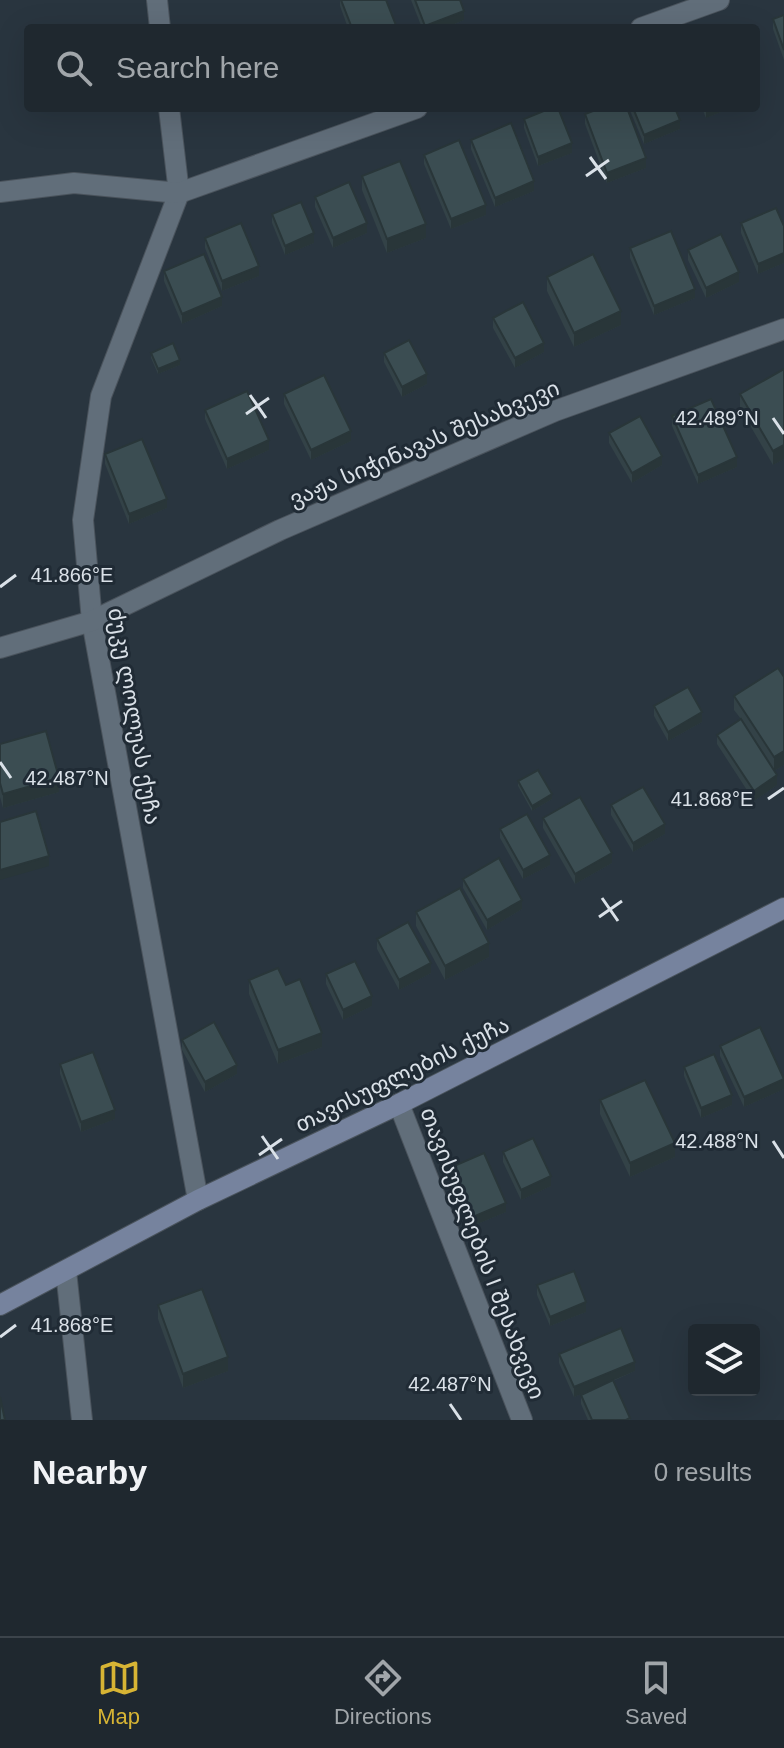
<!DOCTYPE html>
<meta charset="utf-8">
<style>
:root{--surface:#1f282f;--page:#2c343b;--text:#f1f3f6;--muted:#a1a6aa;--line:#3c444b;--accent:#d7b434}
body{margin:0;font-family:Helvetica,"Noto Sans Georgian",sans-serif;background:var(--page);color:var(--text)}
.controls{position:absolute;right:24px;bottom:24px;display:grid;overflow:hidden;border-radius:8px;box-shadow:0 8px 32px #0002}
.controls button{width:72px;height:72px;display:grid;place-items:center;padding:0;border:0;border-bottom:2px solid var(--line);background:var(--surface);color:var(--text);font:40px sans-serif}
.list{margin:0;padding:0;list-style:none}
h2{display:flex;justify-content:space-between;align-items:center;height:104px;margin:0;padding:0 32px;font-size:34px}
h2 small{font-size:26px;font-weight:400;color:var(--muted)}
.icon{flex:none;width:44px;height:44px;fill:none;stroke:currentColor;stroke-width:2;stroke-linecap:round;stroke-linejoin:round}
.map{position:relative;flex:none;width:784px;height:1420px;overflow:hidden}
.search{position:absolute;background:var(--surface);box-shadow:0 8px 32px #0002;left:24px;right:24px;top:24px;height:88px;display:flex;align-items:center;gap:20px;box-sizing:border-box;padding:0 28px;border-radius:8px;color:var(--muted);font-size:30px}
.sheet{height:216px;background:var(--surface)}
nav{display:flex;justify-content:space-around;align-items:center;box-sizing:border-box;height:112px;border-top:2px solid var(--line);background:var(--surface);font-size:22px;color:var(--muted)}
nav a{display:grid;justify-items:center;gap:4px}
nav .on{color:var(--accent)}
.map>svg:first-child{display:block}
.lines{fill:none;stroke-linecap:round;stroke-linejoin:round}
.minor-casing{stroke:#4a535c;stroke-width:22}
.secondary-casing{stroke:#4a535c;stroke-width:22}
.minor{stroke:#616e7a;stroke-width:20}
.secondary{stroke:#76839e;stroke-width:20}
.wall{fill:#334247}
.shaded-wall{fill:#293639}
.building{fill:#3b4d52;stroke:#293639;stroke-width:2}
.ticks{fill:none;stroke:#dae1e8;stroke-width:3}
.labels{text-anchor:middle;stroke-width:6;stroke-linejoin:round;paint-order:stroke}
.street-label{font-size:22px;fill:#dae1e8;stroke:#202b35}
.ticks-label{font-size:20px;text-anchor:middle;fill:#dae1e8;stroke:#202b35;stroke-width:6;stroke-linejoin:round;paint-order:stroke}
</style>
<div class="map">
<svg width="784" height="1420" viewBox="0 0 784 1420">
<rect width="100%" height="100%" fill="#29353f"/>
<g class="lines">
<defs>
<g id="minor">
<polyline points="157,0 160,28"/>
<polyline points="641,28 719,0"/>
<polyline points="169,108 179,193 101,396 83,520 92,621 198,1200"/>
<polyline points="0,192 74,183 179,193 417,108"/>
<polyline points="0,648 92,621 280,530 555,411 784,329"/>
<polyline points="399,1104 522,1420"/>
<polyline points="66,1271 82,1420"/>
</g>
<polyline id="secondary" points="0,1305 198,1200 399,1104 784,908"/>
</defs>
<use href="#minor" class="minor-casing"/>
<use href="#secondary" class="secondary-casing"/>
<use href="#minor" class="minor"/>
<use href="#secondary" class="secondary"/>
</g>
<g class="wall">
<polygon points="340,0 386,0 397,28 348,28 340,6"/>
<polygon points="411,0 460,0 464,20 445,28 422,28"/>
<polygon points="784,15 784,60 773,29 773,19"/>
<polygon points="629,108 675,108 680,129 644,144"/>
<polygon points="702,108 731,108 706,118"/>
<polygon points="585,114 646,168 607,183 585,124"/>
<polygon points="524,119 572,153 538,166 524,128"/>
<polygon points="471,140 534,191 495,207 471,149"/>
<polygon points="424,155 486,215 451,229 424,164"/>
<polygon points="362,176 426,238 387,253 362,190"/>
<polygon points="315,197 367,233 333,248 315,207"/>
<polygon points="272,214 314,243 285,255 272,223"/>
<polygon points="741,223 784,226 784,263 758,274 741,233"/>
<polygon points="205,238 259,276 222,291 205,248"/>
<polygon points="630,248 695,298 654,315 630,258"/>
<polygon points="688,250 739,282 706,298 688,260"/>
<polygon points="164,271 222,306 182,324 164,281"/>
<polygon points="547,277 621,325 574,347 547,291"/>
<polygon points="493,318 544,352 515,368 493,328"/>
<polygon points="151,353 180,365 158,374 151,358"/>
<polygon points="384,353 427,384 402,397 384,362"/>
<polygon points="784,369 784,459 773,465 740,408 740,394"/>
<polygon points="284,394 351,441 311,460 284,404"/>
<polygon points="205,410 269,450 227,469 205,419"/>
<polygon points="672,416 737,467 698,484 672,426"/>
<polygon points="609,433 662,465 632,483 609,443"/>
<polygon points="105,454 167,508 129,524 105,464"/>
<polygon points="734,696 784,765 774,771 777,785 754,801 717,744 717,735 741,719 734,710"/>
<polygon points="654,706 702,722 668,741 654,716"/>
<polygon points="0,744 59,792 3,808 0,797"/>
<polygon points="518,781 552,799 532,811 518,786"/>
<polygon points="611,805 665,834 633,852 611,815"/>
<polygon points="543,818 612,863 575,884 543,828"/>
<polygon points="500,829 550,865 523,879 500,838"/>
<polygon points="463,879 522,909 487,930 463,888"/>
<polygon points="416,912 489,957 445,980 416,926"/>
<polygon points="377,939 431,973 399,990 377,949"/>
<polygon points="326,974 372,1006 343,1020 326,984"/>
<polygon points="249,980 286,985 322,1047 278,1064 249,994"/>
<polygon points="182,1040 237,1074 205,1092 182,1050"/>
<polygon points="720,1046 784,1089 744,1107 720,1056"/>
<polygon points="60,1064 115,1119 81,1132 60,1074"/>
<polygon points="684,1067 732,1105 701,1118 684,1076"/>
<polygon points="600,1100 675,1157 630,1177 600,1114"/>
<polygon points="503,1152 551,1186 521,1200 503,1162"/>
<polygon points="447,1169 506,1212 468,1228 447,1179"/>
<polygon points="537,1285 586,1312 550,1326 537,1295"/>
<polygon points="158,1305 228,1371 183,1388 158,1319"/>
<polygon points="559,1354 635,1371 613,1381 630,1420 588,1420 581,1404 581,1395 610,1382 574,1397 559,1363"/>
</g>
<g class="shaded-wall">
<polygon points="464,11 464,20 445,28 425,28 425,26"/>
<polygon points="708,108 731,108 706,118 706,109"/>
<polygon points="680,120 680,129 644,144 644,135"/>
<polygon points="572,143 572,153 538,166 538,157"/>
<polygon points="646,158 646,168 607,183 607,173"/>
<polygon points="534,181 534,191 495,207 495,198"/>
<polygon points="486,205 486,215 451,229 451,219"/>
<polygon points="367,223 367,233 333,248 333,238"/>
<polygon points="426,224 426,238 387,253 387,239"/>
<polygon points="314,233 314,243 285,255 285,246"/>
<polygon points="784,253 784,263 758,274 758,264"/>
<polygon points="259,266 259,276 222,291 222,281"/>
<polygon points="739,272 739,282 706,298 706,288"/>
<polygon points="695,289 695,298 654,315 654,306"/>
<polygon points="222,297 222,306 182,324 182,314"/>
<polygon points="621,311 621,325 574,347 574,333"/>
<polygon points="544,343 544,352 515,368 515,358"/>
<polygon points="180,360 180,365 158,374 158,369"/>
<polygon points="427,374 427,384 402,397 402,387"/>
<polygon points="351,431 351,441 311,460 311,450"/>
<polygon points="269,440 269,450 227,469 227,459"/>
<polygon points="784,445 784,459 773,465 773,451"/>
<polygon points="662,456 662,465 632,483 632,473"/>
<polygon points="737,457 737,467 698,484 698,475"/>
<polygon points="167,499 167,508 129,524 129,514"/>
<polygon points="702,712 702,722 668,741 668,732"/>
<polygon points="784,751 784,765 774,771 774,757"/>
<polygon points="777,775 777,785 754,801 754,791"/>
<polygon points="59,778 59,792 3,808 3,794"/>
<polygon points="552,794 552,799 532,811 532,806"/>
<polygon points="665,824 665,834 633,852 633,843"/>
<polygon points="612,853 612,863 575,884 575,874"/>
<polygon points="550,855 550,865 523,879 523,870"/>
<polygon points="49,856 49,866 0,880 0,870"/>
<polygon points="522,900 522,909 487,930 487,920"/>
<polygon points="489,943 489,957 445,980 445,966"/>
<polygon points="431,963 431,973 399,990 399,980"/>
<polygon points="372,996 372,1006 343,1020 343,1010"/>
<polygon points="322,1033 322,1047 278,1064 278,1050"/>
<polygon points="237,1065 237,1074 205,1092 205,1082"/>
<polygon points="784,1079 784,1089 744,1107 744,1097"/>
<polygon points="732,1095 732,1105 701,1118 701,1108"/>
<polygon points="115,1110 115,1119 81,1132 81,1122"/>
<polygon points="675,1143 675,1157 630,1177 630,1163"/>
<polygon points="551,1176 551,1186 521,1200 521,1190"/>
<polygon points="506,1203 506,1212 468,1228 468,1219"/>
<polygon points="586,1302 586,1312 550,1326 550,1317"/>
<polygon points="228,1357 228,1371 183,1388 183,1374"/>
<polygon points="635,1362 635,1371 574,1397 574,1387"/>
</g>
<g class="building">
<polygon points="341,0 386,0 397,28 352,28"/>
<polygon points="415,0 460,0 464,11 425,26"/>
<polygon points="784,15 784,50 773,19"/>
<polygon points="551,108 558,108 572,143 538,157 524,119"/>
<polygon points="601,108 627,108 646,158 607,173 585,114"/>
<polygon points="633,108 675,108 680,120 644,135"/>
<polygon points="511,123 534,181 495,198 471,140"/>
<polygon points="459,140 486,205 451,219 424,155"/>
<polygon points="400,161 426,224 387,239 362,176"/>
<polygon points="349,182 367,223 333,238 315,197"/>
<polygon points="301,202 314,233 285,246 272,214"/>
<polygon points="776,208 784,226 784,253 758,264 741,223"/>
<polygon points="241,223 259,266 222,281 205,238"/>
<polygon points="671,231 695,289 654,306 630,248"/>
<polygon points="721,234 739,272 706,288 688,250"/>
<polygon points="204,254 222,297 182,314 164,271"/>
<polygon points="593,254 621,311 574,333 547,277"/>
<polygon points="523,302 544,343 515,358 493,318"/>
<polygon points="409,340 427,374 402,387 384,353"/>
<polygon points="173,343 180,360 158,369 151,353"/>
<polygon points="784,369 784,445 773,451 740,394"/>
<polygon points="324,375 351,431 311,450 284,394"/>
<polygon points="247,391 269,440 227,459 205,410"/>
<polygon points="711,399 737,457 698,475 672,416"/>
<polygon points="640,416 662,456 632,473 609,433"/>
<polygon points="142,439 167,499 129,514 105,454"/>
<polygon points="778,668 784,677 784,751 774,757 734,696"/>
<polygon points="688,687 702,712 668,732 654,706"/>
<polygon points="741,719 777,775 754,791 717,735"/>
<polygon points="46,731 59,778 3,794 0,783 0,744"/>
<polygon points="538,770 552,794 532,806 518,781"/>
<polygon points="643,787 665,824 633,843 611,805"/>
<polygon points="580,797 612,853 575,874 543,818"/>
<polygon points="36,811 49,856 0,870 0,822"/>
<polygon points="527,814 550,855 523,870 500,829"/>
<polygon points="499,858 522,900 487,920 463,879"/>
<polygon points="460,888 489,943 445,966 416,912"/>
<polygon points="408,922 431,963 399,980 377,939"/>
<polygon points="355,961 372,996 343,1010 326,974"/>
<polygon points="278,968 286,985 300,979 322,1033 278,1050 249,980"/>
<polygon points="214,1022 237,1065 205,1082 182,1040"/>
<polygon points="760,1027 784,1079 744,1097 720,1046"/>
<polygon points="93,1052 115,1110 81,1122 60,1064"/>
<polygon points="714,1054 732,1095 701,1108 684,1067"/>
<polygon points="645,1080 675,1143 630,1163 600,1100"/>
<polygon points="533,1138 551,1176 521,1190 503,1152"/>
<polygon points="484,1153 506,1203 468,1219 447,1169"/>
<polygon points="574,1271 586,1302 550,1317 537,1285"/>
<polygon points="202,1289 228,1357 183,1374 158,1305"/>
<polygon points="621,1328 635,1362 574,1387 559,1354"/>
<polygon points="613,1380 630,1418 626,1420 592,1420 581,1395"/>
<polygon points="0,1397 5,1420 0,1420"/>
</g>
<path class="ticks" d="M590,157L606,179M586,176L609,160M250,395L266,418M246,414L269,398M773,418L784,434M0,587L16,575M0,762L11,778M768,799L784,788M602,898L618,921M599,917L622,901M262,1136L278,1159M773,1141L784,1158M259,1155L282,1139M0,1337L16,1325M450,1404L461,1420"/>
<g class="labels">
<g class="street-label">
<text transform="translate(424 443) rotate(-23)" y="8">ვაჟა სიჭინავას შესახვევი</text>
<text transform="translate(135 716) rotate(80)" y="8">ძუკუ ლოლუას ქუჩა</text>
<text transform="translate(402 1074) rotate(-26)" y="8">თავისუფლების ქუჩა</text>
<text transform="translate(483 1253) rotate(69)" y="8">თავისუფლების I შესახვევი</text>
</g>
</g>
<g class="ticks-label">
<text x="717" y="425">42.489°N</text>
<text x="72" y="582">41.866°E</text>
<text x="67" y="785">42.487°N</text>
<text x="712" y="806">41.868°E</text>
<text x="717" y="1148">42.488°N</text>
<text x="72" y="1332">41.868°E</text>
<text x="450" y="1391">42.487°N</text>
</g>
</svg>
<div class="controls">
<button><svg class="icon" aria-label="layers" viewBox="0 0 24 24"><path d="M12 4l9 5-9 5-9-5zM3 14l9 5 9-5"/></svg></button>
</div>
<div class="search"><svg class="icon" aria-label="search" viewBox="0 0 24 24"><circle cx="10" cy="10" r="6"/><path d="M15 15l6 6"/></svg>Search here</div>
</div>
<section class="sheet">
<h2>Nearby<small>0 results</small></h2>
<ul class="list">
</ul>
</section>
<nav>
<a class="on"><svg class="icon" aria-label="map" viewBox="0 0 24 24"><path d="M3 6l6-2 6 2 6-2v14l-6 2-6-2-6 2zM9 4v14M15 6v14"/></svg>Map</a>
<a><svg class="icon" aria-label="directions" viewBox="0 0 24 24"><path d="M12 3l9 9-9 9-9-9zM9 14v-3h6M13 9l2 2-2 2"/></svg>Directions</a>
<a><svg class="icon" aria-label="saved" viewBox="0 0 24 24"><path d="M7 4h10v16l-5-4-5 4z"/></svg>Saved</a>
</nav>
